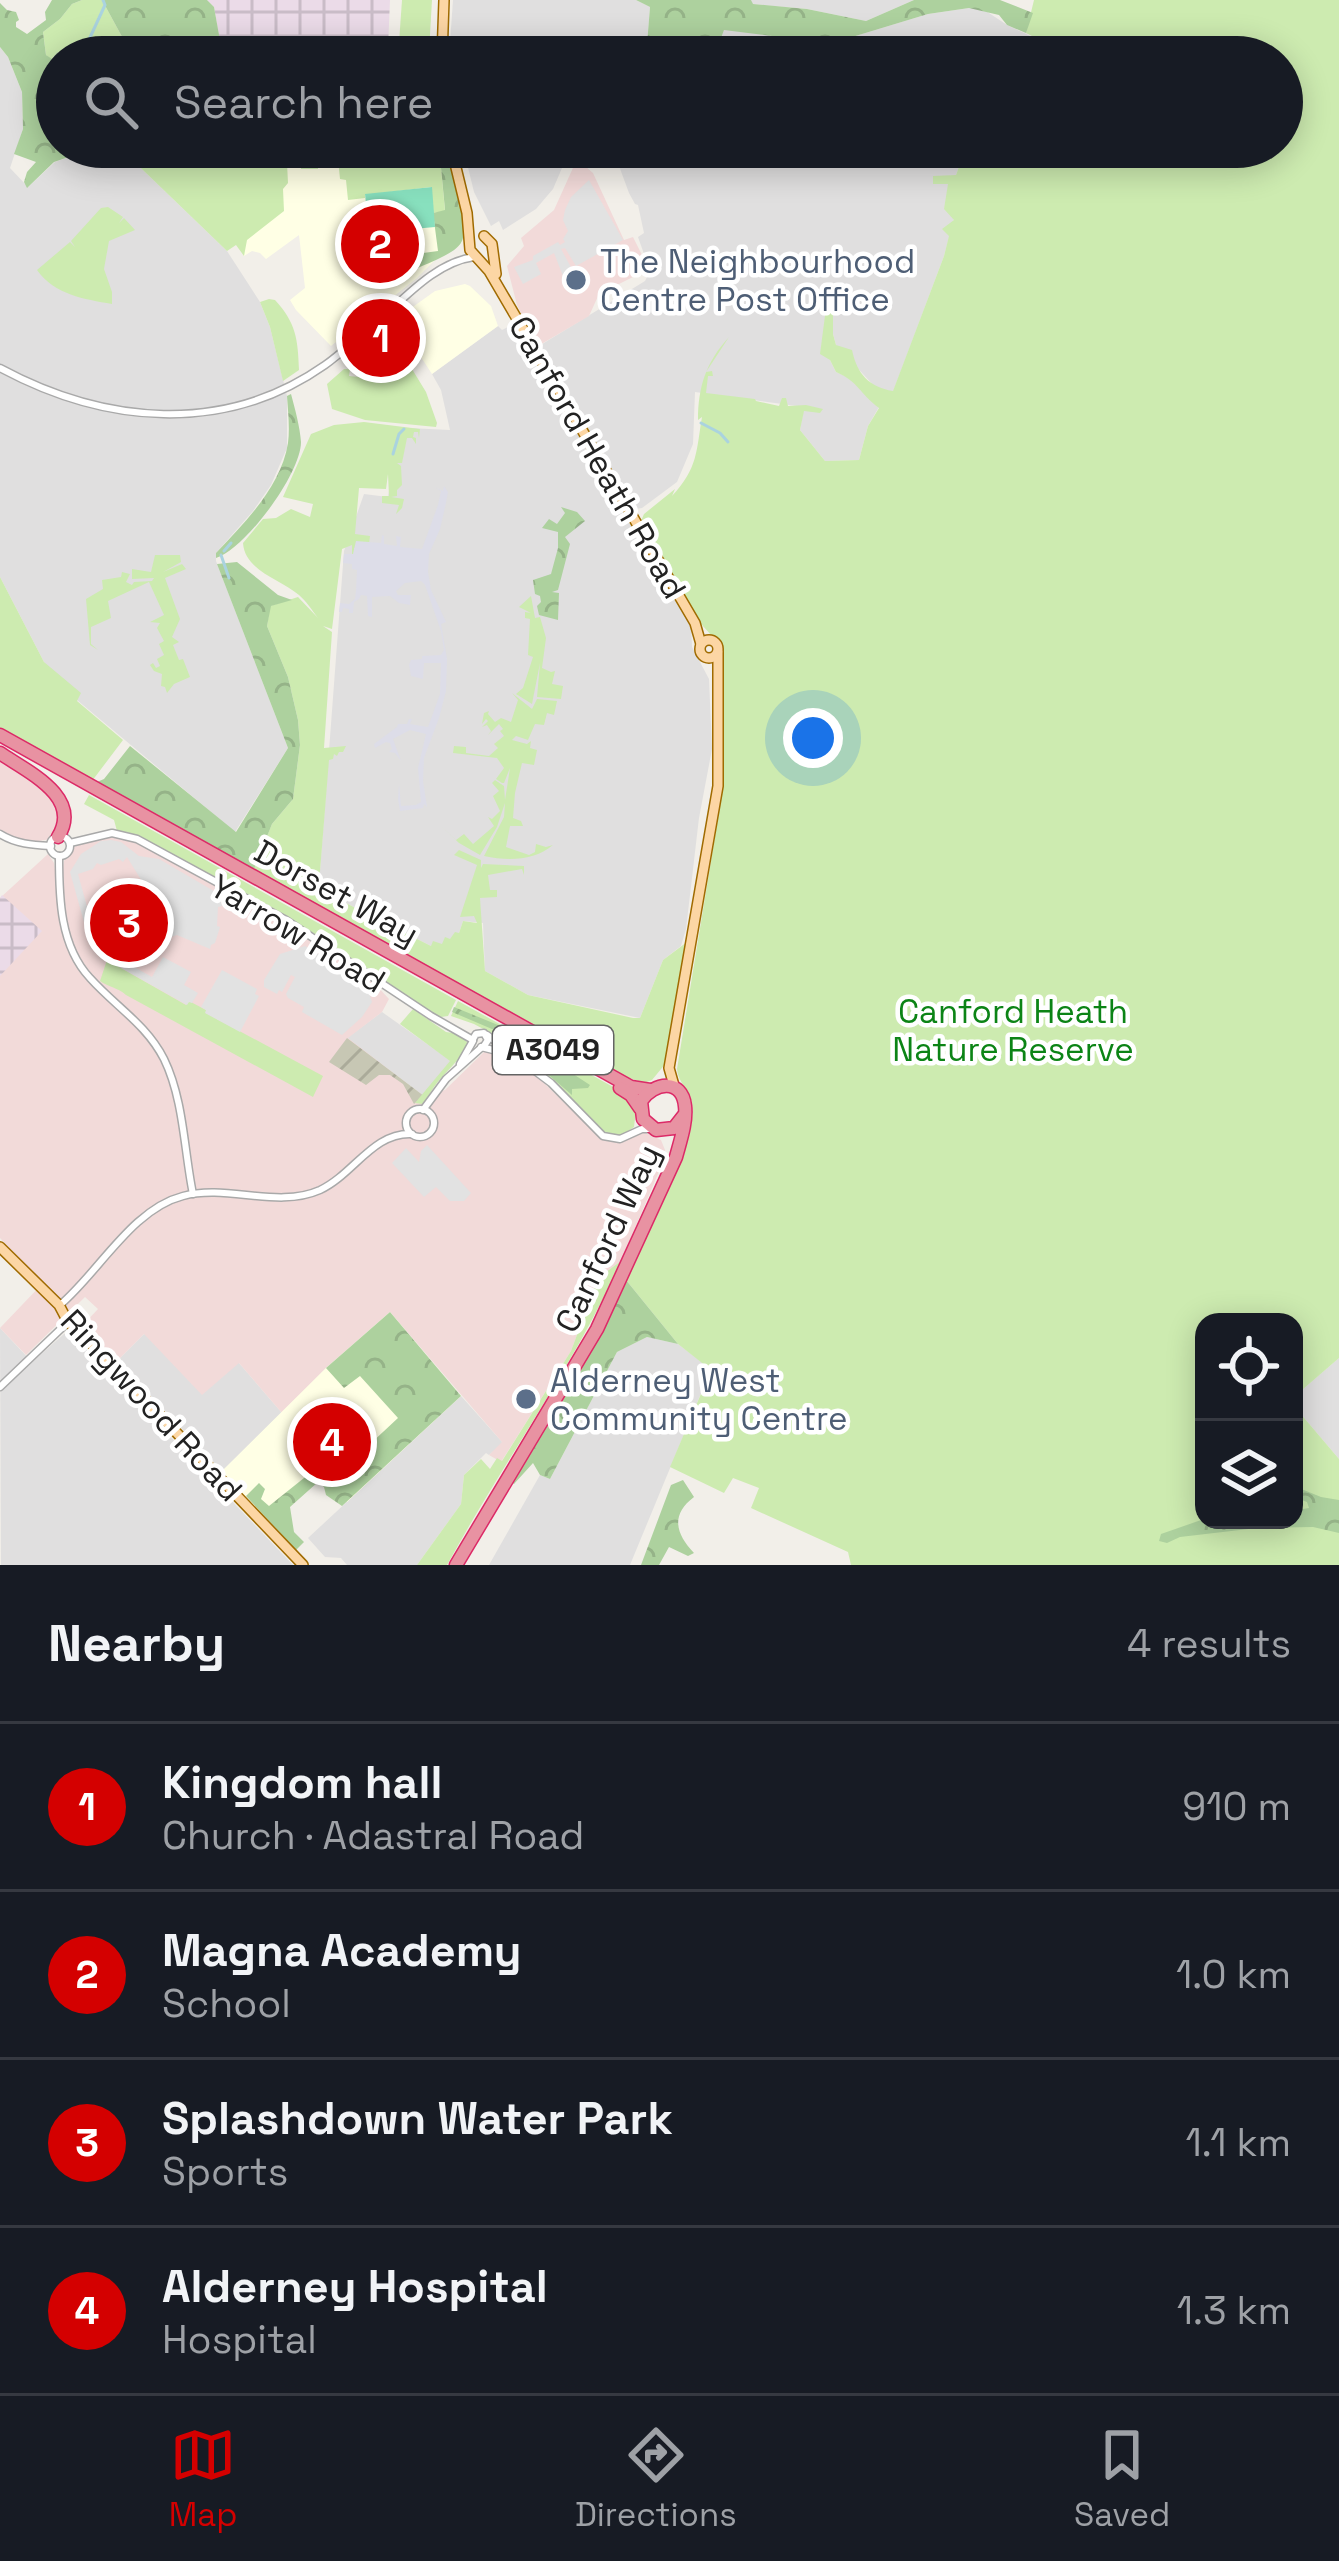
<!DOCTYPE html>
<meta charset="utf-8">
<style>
:root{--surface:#171b24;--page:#242831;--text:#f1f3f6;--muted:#9ea1a6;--line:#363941;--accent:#d40000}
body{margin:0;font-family:"Space Grotesk",sans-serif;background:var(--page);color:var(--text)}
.controls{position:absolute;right:36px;bottom:36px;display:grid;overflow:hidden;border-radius:24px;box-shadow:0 6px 30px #0003}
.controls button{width:108px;height:108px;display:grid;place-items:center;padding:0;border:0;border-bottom:3px solid var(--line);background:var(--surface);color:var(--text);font:60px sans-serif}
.you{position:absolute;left:813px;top:738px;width:42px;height:42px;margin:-30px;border:9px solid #fff;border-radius:50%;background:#1a73e8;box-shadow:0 0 0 18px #1a73e833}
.badge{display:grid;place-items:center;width:78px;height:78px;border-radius:50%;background:var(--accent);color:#fff;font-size:39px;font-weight:700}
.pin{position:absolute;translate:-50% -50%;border:6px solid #fff;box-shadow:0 3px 12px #0006}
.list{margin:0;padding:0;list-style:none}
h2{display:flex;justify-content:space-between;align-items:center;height:156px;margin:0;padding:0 48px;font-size:51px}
h2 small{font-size:39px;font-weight:400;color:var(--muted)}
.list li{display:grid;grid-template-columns:78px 1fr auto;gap:36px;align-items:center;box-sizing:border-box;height:168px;padding:0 48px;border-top:3px solid var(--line)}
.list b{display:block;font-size:45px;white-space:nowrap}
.list p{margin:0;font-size:39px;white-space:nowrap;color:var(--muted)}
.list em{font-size:39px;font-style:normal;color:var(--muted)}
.icon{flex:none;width:66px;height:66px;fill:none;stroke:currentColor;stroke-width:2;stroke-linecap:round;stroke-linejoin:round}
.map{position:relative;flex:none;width:1339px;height:1565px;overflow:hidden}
.search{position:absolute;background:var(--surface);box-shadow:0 6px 30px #0003;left:36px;right:36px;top:36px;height:132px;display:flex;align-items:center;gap:30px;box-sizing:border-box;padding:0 42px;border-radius:66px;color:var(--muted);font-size:45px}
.sheet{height:828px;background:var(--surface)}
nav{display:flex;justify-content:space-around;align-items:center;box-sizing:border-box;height:168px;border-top:3px solid var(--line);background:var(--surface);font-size:33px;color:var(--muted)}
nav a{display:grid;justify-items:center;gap:6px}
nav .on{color:var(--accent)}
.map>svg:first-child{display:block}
.residential{fill:#e0dfdf}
.commercial{fill:#f2dad9}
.industrial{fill:url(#industrial-grid)}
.education{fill:#ffffe5}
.construction{fill:url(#construction-furrows)}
.grass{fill:#cdebb0}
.forest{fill:url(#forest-crowns)}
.pitch{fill:#88e0be}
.parking{fill:#e2e2e2}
.plaza{fill:#dddde8}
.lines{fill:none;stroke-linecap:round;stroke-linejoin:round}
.stream{stroke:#aad3df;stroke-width:3}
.minor-casing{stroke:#a9a9a9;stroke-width:9}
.major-casing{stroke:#a06b00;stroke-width:12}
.highway-casing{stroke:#dc2a67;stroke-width:15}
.minor{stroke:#fff;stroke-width:6}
.major{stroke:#fcd6a4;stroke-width:9}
.highway{stroke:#e892a2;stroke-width:12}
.service-dot{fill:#5c6f8a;stroke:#fff;stroke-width:4.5}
.labels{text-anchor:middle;stroke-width:9;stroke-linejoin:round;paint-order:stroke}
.shield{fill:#fff;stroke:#646464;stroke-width:3}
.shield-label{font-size:30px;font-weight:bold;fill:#222}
.service-label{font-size:33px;fill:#4e5e75;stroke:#fff;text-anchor:start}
.street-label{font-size:33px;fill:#222;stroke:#fff}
.park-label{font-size:33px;fill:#0c8416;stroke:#fff}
</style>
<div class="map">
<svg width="1339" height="1565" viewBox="0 0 1339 1565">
<defs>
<pattern id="industrial-grid" width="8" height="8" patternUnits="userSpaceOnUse" patternTransform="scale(3)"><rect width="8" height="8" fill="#ebdbe8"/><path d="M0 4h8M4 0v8" fill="none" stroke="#c9bcc7"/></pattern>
<pattern id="construction-furrows" width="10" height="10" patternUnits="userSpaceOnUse" patternTransform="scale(3)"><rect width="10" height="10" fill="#c7c7b4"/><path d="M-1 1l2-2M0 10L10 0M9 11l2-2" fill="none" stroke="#abab9a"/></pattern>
<pattern id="forest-crowns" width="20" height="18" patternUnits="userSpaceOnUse" patternTransform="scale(3)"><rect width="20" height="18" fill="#add19e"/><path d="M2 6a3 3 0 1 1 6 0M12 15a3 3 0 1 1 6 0" fill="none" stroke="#95b388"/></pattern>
</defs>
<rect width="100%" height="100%" fill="#f2efe9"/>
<g class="residential">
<polygon points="453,0 636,0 650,7 646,57 449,57"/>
<polygon points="751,0 914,0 866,21 807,9 752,4"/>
<polygon points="969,8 983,9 1007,25 1056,48 1053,57 714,57 724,29 796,39 839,41 928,14"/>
<polygon points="0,47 8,57 22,92 23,129 10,168 28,187 55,162 98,147 119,147 227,251 260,302 270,327 287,396 287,448 271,485 253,511 216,553 216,561 288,748 235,832 77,700 44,662 0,577"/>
<polygon points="463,147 571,147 553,189 536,209 503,230 499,221 491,226 474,192"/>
<polygon points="612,147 966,147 956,175 949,183 954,219 944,256 893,392 876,388 836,345 833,334 833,310 826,309 830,360 836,372 854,380 879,407 868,426 859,460 825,461 800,430 804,407 695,392 693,444 677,482 642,508 635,509 605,461 539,346 645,281 650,271 638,237 644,233 638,205 635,204 629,193"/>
<polygon points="514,324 691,624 692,647 709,679 712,749 699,818 686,929 681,946 663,960 640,1018 528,995 485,971 483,923 463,921 459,933 443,944 431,946 328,894 319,884 344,551 364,494 388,497 393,467 408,428 450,430 441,390 432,374 498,326 502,330"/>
<polygon points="382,1012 451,1061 424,1096 347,1038"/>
<polygon points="0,1328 32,1362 64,1334 69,1333 74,1336 293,1565 1,1565"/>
<polygon points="144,1334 239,1363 282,1413 222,1471 117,1361"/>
<polygon points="647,1337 678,1344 711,1369 630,1565 489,1565 540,1475 550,1479 617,1352"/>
<polygon points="1339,1358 1339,1459 1294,1406 1294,1397"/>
<polygon points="461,1396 503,1443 489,1455 486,1453 464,1475 461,1504 417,1565 347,1565 341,1558 325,1557 308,1538"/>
</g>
<g class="commercial">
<polygon points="577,159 593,173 624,240 633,237 646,263 643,272 599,294 589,316 538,346 517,305 507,266 524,246 521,238 554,210"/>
<polygon points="0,757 59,801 58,833 51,839 27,843 0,831"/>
<polygon points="104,836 121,836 136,842 284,922 376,985 389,999 382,1012 348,1038 423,1096 445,1090 484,1052 496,1053 515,1059 539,1078 590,1128 609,1141 630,1139 642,1131 661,1140 665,1150 663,1162 621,1261 598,1278 571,1351 501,1462 489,1455 502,1442 390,1312 326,1368 282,1413 239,1363 202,1395 144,1334 117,1361 83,1325 98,1309 85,1297 26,1355 0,1328 43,1283 0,1238 0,898 48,854 54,863 66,945 76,966 86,978 93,985 99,984 75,951 67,923 62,874 64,861 70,851 76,846"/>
</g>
<g class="industrial">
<polygon points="207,0 390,0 388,48 379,57 223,57 214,7"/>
<polygon points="2,895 42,931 0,976 0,898"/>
</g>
<g class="education">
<polygon points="202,147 445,147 464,219 462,242 459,246 436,259 417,278 331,346 296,310 290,300 305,288 299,235 266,259 260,253 252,251 244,256"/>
<polygon points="465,284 470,286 491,306 498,326 432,374 396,319 435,291"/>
<polygon points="390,1312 461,1396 347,1502 318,1472 265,1517 222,1471 326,1368"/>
</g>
<polygon class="construction" points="347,1038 424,1096 414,1104 403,1084 390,1075 379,1075 366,1085 329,1062"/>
<g class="grass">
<polygon points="82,0 102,0 133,57 64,57 57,52 51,60 46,55 43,32 60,19 72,4"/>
<polygon points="402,0 432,0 429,52 420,57 398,57"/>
<path d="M1034,0H1339V1358L1294,1397V1322H1204V1520H1294V1406L1339,1459V1565H851L848,1552L751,1508L759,1488L733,1478L724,1493L670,1467L711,1370L678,1344L626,1280C643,1243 699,1139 692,1103C690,1090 678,1083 677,1069L720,806L724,746L721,646L693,615L673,580L676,577L670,575L641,521L644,514L675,489L672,496C698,468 696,452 702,417L698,420C698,387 706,362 729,337L706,372L712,371L713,376H708L706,393L755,399L756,401L779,406L782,398H786L788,406L806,405L823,409L820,413L804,411L800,430L825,461L859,460L868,426L879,408C859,393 859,382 836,372L830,360L820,354L826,308L833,309V334L836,345L852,350C857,374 869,387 893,391L944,256L949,236L942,229L954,220L944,209L948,184H933V176L956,175L966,147H1282V57H1054L1056,48L1026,33Z"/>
<polygon points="119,147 439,147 445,211 433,213 431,187 365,195 365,198 348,200 346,180 340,179 338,159 318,161 318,169 301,169 300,162 287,163 288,183 283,189 284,211 247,240 244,256 236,245 227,251"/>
<path d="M108,207L123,217L119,223L124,218L135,230L109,241L104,269L112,292V304C84,299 55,295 37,270L70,242L75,247L71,241L101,208Z"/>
<path d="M269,299L275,300C296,323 298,339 299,370L283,381L270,327L260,302Z"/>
<polygon points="404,356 426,392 437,423 436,427 365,420 332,409 327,384 344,369 350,369 349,376 359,377 362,373 370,375 393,360 395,362"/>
<path d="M364,422L420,429L419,438L418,432H414L413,437L416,438V444L412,438H407L402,463H397L401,466L402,485L397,490V496L391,497L404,499L402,508L396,514L399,505L382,503V496H389L388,474L386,489L359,488L355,534L370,536L369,544L382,546V550H374V546L362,542L361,547L354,548V551H356L357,561L352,554V545L342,549L332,629L323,626L332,632L324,748L346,746L343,752H339L337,756L334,754L333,759L329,760L319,884L328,894L431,946L433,941L442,944L445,937L450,939L455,932L459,933L463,921L477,923L474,916L460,917L477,865L454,855L459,850L481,860V868L483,864L524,866V875L522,869L488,875L490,890H497V885V897L480,898L485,971L528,995L633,1018H640L663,960L687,942L666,1063L652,1080L644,1083L621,1075L252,872L272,824L293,799L300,745L298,720L288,677L267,626L270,606L298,597L318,618C312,610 306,601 299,595C280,579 245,571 243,543L263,519L276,518L291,509L310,517L313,504L283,497L311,434L334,425Z"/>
<polygon points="155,555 180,555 181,562 163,572 182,564 186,569 165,578 180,619 172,637 179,642 173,645 179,660 183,659 190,677 174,684 167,693 165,687 161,686 162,674 154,671 150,665 153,663 156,668 160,666 157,659 164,655 159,644 164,641 157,628 160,623 150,622 164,615 149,582 108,601 111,618 91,627 91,644 98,650 90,645 86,599 103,589 102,580 121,577 122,572 130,574 126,582 132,585 134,582 152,581 154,578 132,579 132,569 151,572"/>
<polygon points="0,577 44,662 81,693 77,701 123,740 92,781 0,730"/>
<polygon points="531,596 535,618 540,617 546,638 542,668 551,672 555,671 552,684 563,686 561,699 537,697 540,663 532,704 516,694 523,688 533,657 528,655 530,619 525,618 525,612 531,613 519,607"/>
<path d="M512,693L532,709L537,699L557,701L554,715L547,713L544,725L535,724L528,740L516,736L512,740L527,744L531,741L530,748L537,750L534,765L522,763L515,793L513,818L521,821L523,826H510L506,847L529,855L535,852L536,844L546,847L553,845C534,861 508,861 484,856L504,817L505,803L497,827L480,855L459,843L441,826L456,840L464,834L473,844L494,826L488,817L492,819L500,811L493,796L499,791L492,783L495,780L504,786L505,800L510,768L504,783H502L496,779L504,768L497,758L453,753L454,746L466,747V753L489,756L498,748L494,744L504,736L500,731L503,729L499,724L488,735L491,731L487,725L482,727L488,721L486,719L482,724L484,713L489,711L488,714L495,722L501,718L511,722L518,700Z"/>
<polygon points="89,795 456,1000 448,1016 441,1017 430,1013 384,981 309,936 286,918 134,836 117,831 114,820 84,804"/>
<path d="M107,960L186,1005L189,1001L206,1010V1013L323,1076L313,1097L126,995C117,987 108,987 100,981Z"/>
<polygon points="458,1001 624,1093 636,1110 634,1127 621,1136 605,1134 555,1083 502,1039 474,1024 451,1016"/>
<path d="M413,1009L446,1032L459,1034L468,1043C461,1061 445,1071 434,1087C430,1093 427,1099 422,1104L415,1103L450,1061L400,1024Z"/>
<path d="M621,1261C573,1368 503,1462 447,1565H417L461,1504L464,1475L481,1459L490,1469L497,1458L502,1461L571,1351L598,1278Z"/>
</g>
<g class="forest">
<polygon points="52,0 82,0 72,4 60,19 43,32 46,55 52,59 57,52 64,57 57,57 57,108 46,125 51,133 57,133 57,147 98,147 54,162 27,188 24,182 27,172 36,162 14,154 23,129 22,92 8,57 0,47 0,3 7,10 16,12 19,20 16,22 16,27 27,34 46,20 45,12"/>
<polygon points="102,0 207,0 214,7 223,57 133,57"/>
<polygon points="636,0 751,0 753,4 807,9 866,21 914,0 1000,0 1033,13 1026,33 1007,25 999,15 969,8 928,14 839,41 796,39 724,30 714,57 646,57 650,7"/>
<path d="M439,147H445C451,170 472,225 461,243C454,254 430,262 418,268L416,254L438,251L433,213L445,210Z"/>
<path d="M291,394C295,409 300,427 301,442C301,474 245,549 216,558V553C245,522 281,487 288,443C290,428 288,412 287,396Z"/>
<polygon points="561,507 577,512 585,521 565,537 570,544 558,590 552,592 559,593 558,620 539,615 537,606 541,602 540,596 535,594 533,580 551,574 558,548 558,532 542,528 549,519 557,524 565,513"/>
<polygon points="237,562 278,595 292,600 271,606 267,626 288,677 298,720 300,745 293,799 272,824 254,869 104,786 100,786 97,782 104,779 130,746 236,832 288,748 217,564"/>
<polygon points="454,1007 498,1025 590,1085 588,1088 572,1089 572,1095 499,1032 452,1012"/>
<polygon points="626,1280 678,1344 647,1337 617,1352 550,1479 540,1475 533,1463 514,1484 511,1482 589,1354"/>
<polygon points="390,1312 461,1396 342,1506 326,1495 324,1487 318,1482 290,1507 294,1532 304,1542 296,1550 246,1496 259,1483 265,1489 261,1499 269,1506 314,1470 313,1454 323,1448 337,1450 345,1444 354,1448 350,1456 354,1459 398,1418 360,1376 344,1388 326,1368"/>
<path d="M683,1480L694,1497C670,1515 676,1534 694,1553L688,1556L669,1547L659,1565H641L671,1485Z"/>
<polygon points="1294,1486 1321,1497 1339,1500 1339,1533 1313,1527 1257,1528 1180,1537 1167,1543 1159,1541 1161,1534 1204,1519 1294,1520 1294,1505 1303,1509 1309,1508 1307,1502 1294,1497"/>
</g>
<polygon class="pitch" points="432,187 435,227 369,233 365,194"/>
<g class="parking">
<polygon points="589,180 623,240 576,266 565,248 561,249 573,271 563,276 554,253 536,263 541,274 523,284 514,267 533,260 533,256 558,242 560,245 565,242 563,239 568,231 563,220 565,210 571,197"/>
<polygon points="111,840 121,842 139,856 159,859 219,894 222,906 218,907 217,926 220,927 215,943 211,945 210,949 177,935 168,938 151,930 153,926 148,923 149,905 143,883 127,857 123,862 119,859 101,865 97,863 93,869 78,874 91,921 84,922 70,872 81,854 101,841"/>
<polygon points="305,946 365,981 372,1002 362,1017 342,1035 302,1012 304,1007 288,998 286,994 295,977 291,975 282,992 279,990 277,994 264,987 264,980 280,954"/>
<polygon points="111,954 152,977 163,957 191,972 184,985 198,993 192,1003 189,1002 187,1005 107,960"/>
<polygon points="222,970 257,989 255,994 259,996 240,1032 205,1013 206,1010 201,1007"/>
<polygon points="427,1145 471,1193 464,1201 450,1201 436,1187 424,1197 392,1163 406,1148 419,1162 421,1151"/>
</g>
<polygon class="plaza" points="444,486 448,492 446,503 440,529 429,554 428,572 431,590 446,622 441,624 447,659 446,691 439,718 424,758 423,781 427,807 424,804 423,808 400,811 398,799 399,784 401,806 416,805 421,802 418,768 426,734 410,730 393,739 401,761 395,753 389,752 392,749 390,743 386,742 375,748 374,744 397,727 398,724 407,724 409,719 412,719 410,724 428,727 440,694 441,663 424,663 423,679 411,676 409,665 411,660 422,659 422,656 441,655 444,650 441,631 425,585 421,581 405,583 396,591 398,595 411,595 410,605 399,603 390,596 372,597 372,617 368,616 367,596 361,595 359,599 354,602 353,613 349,613 349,609 343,608 342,612 339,612 340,603 349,604 355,599 356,591 357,570 352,569 352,564 343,563 344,554 353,554 356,541 381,543 382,535 384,536 384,544 397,546 396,536 401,537 400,547 422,549 438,505 441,491 435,487 443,491"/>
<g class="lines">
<g class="stream">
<polyline points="81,57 105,5 103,0"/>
<polyline points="55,127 51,120 57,110"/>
<polyline points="701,423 720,433 728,442"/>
<polyline points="393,454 399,434 404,429"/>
<polyline points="224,551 231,543"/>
<polyline points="221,555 229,578"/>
</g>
<defs>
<g id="minor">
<polyline points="350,339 390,305"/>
<path d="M0,368C104,424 224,436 325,365C342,353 358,337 375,324C403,300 435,262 474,257"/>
<path d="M0,834C16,844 32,845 51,846"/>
<circle cx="60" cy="846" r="10"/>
<polyline points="70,843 112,833 137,839 286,920 431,1016 473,1040"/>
<path d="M59,856C59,898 60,946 90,978C116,1007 146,1024 164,1059C184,1100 184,1151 193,1194"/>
<polyline points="487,1035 551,1083 603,1136 620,1139 642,1129 652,1129"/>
<polyline points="473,1039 476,1034 484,1033 488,1040 484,1046"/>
<polyline points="481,1047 509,1054"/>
<polyline points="460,1064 473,1041"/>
<circle cx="420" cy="1123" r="14"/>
<polyline points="423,1110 446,1079 482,1047"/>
<path d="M60,1305C99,1272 132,1209 183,1196C228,1184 277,1209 320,1190C354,1174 373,1132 412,1134"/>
<polyline points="0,1387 67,1323"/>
</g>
<g id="major">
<polyline points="442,57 444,0"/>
<polyline points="451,147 467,213 470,250 489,271 695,623 701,644"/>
<polyline points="484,236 492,244 496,274"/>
<circle cx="709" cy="649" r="9"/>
<polyline points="675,1089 669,1068 718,786 718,652"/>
<polyline points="0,1247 59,1305 68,1322 85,1337 303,1565"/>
</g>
<g id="highway">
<polyline points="0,735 631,1087 650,1090"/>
<path d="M0,753C28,772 83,797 58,837"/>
<polyline points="620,1088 631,1095 640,1108"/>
<path d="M456,1565L597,1329L676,1157C680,1142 687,1122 685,1106C682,1078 654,1082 641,1101L643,1119L656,1130L674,1128L685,1114"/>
</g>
</defs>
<use href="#minor" class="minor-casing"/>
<use href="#major" class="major-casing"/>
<use href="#highway" class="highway-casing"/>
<use href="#minor" class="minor"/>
<use href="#major" class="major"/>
<use href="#highway" class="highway"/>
</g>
<g class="service-dot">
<circle cx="576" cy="280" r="12"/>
<circle cx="526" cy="1399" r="12"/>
</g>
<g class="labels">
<rect class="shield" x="493" y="1026" width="120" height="48" rx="9"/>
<g class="shield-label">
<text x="553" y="1060">A3049</text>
</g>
<g class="service-label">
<text x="600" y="273">The Neighbourhood<tspan x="600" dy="38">Centre Post Office</tspan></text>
<text x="550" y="1392">Alderney West<tspan x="550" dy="38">Community Centre</tspan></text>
</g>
<g class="street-label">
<text transform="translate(598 457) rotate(60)" y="12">Canford Heath Road</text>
<text transform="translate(337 892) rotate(29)" y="12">Dorset Way</text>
<text transform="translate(298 933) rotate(31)" y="12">Yarrow Road</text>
<text transform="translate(607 1238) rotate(-65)" y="12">Canford Way</text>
<text transform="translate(152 1405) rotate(47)" y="12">Ringwood Road</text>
</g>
<g class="park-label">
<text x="1013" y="1023">Canford Heath<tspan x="1013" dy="38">Nature Reserve</tspan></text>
</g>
</g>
</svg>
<div class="controls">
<button><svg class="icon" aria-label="locate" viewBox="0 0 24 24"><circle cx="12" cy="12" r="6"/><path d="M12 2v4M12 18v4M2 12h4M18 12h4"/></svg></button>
<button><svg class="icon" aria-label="layers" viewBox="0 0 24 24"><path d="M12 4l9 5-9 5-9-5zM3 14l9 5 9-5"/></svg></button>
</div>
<div class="you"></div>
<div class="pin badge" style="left:381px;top:338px">1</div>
<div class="pin badge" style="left:380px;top:244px">2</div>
<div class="pin badge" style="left:129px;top:923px">3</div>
<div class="pin badge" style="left:332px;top:1442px">4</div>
<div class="search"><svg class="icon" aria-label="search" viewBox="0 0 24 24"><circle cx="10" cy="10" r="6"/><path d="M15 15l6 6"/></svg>Search here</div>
</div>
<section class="sheet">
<h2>Nearby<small>4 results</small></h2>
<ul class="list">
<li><span class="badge">1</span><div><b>Kingdom hall</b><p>Church · Adastral Road</p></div><em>910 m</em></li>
<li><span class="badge">2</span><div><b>Magna Academy</b><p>School</p></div><em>1.0 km</em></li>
<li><span class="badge">3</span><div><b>Splashdown Water Park</b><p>Sports</p></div><em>1.1 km</em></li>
<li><span class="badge">4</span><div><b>Alderney Hospital</b><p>Hospital</p></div><em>1.3 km</em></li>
</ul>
</section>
<nav>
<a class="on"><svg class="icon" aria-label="map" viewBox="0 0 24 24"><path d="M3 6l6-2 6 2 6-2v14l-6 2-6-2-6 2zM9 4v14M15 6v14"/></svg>Map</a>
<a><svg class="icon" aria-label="directions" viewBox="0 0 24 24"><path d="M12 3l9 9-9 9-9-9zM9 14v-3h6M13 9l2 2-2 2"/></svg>Directions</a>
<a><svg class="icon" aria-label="saved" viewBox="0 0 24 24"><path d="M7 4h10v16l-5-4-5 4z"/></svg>Saved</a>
</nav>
